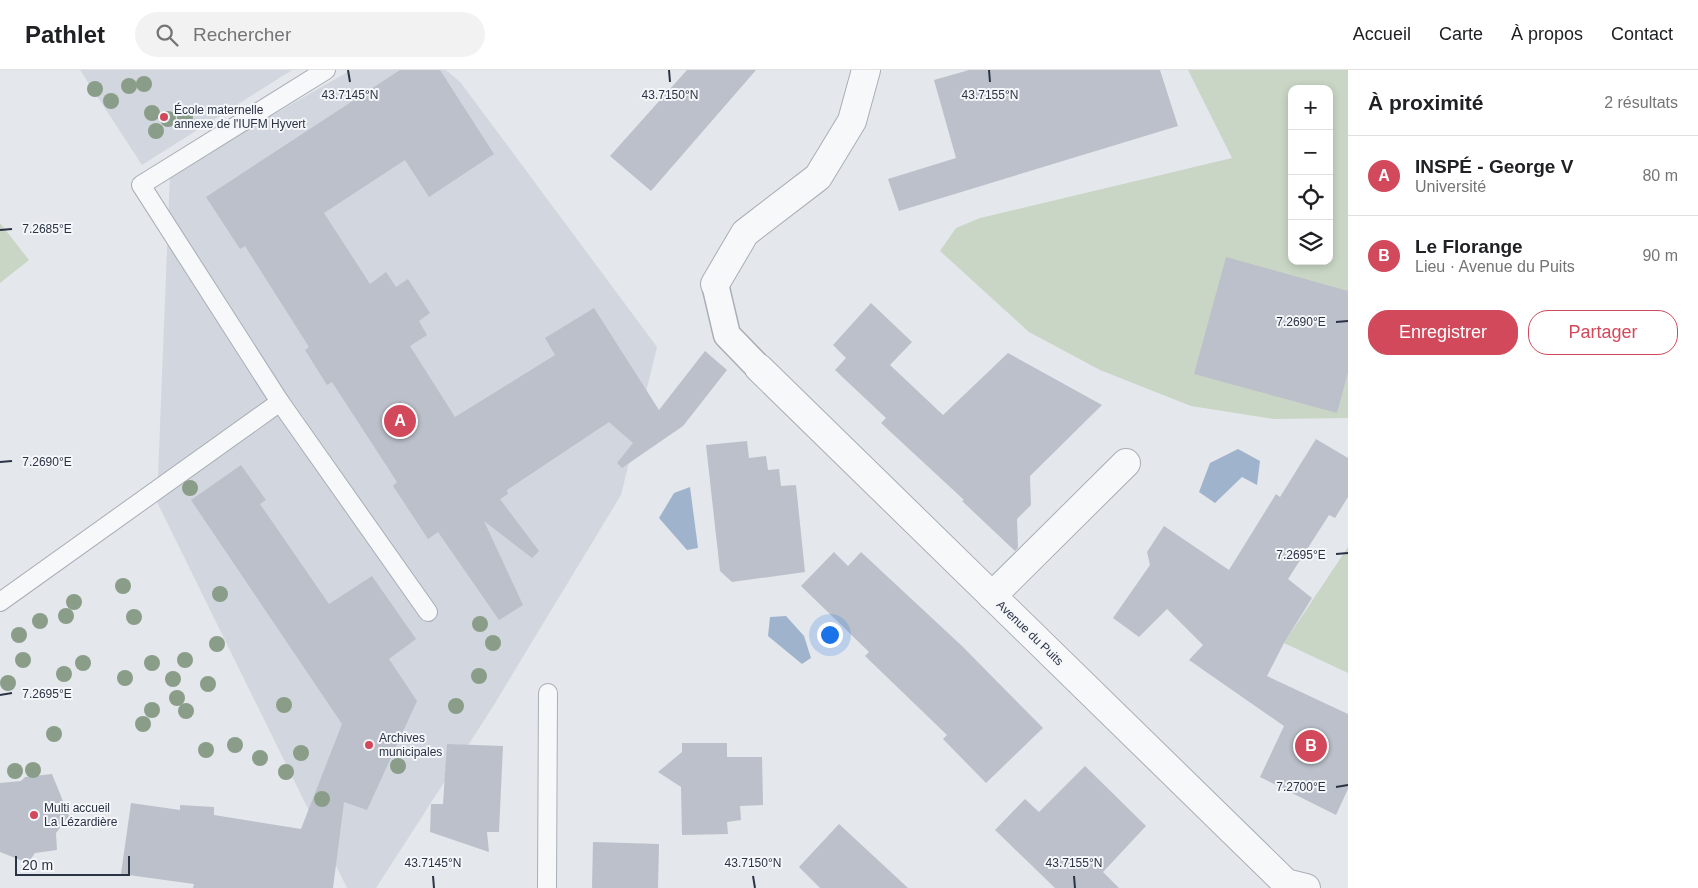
<!DOCTYPE html>
<html lang="fr">
<meta charset="utf-8">
<style>
:root{--surface:#fff;--page:#f2f2f2;--text:#202124;--muted:#757577;--line:#e0e0e0;--accent:#d1495b}
body{margin:0;font-family:Helvetica,sans-serif;background:var(--page);color:var(--text)}
.controls{position:absolute;right:15px;top:15px;display:grid;overflow:hidden;border-radius:10px;box-shadow:0 2px 8px #0003}
.controls button{width:45px;height:45px;display:grid;place-items:center;padding:0;border:0;border-bottom:1px solid var(--line);background:var(--surface);color:var(--text);font:25px sans-serif}
.scale{position:absolute;left:15px;bottom:12px;width:115px;box-sizing:border-box;padding-left:5px;border:2px solid #2b3445;border-top:0;font-size:14px;line-height:18px;white-space:nowrap;color:#2b3445;-webkit-text-stroke:4px #f4f6f9;paint-order:stroke}
.you{position:absolute;left:829px;top:564px;width:18px;height:18px;margin:-12px;border:4px solid #fff;border-radius:50%;background:#1a73e8;box-shadow:0 0 0 8px #1a73e833}
.badge{display:grid;place-items:center;width:32px;height:32px;border-radius:50%;background:var(--accent);color:#fff;font-size:16px;font-weight:700}
.pin{position:absolute;translate:-50% -50%;border:2px solid #fff;box-shadow:0 1px 5px #0006}
.list{margin:0;padding:0;list-style:none}
h2{display:flex;justify-content:space-between;align-items:center;height:65px;margin:0;padding:0 20px;font-size:21px}
h2 small{font-size:16px;font-weight:400;color:var(--muted)}
.list li{display:grid;grid-template-columns:32px 1fr auto;gap:15px;align-items:center;box-sizing:border-box;height:80px;padding:0 20px;border-top:1px solid var(--line)}
.list b{display:block;font-size:19px;white-space:nowrap}
.list p{margin:0;font-size:16px;white-space:nowrap;color:var(--muted)}
.list em{font-size:16px;font-style:normal;color:var(--muted)}
.actions{display:flex;gap:10px;padding:15px 20px}
.actions a{flex:1;padding:11px 0;border:1px solid var(--accent);border-radius:20px;text-align:center;font-size:18px;color:var(--accent)}
.actions .main{background:var(--accent);color:#fff}
.icon{flex:none;width:28px;height:28px;fill:none;stroke:currentColor;stroke-width:2;stroke-linecap:round;stroke-linejoin:round}
.map{position:relative;flex:none;width:1348px;height:818px;overflow:hidden}
header{display:flex;align-items:center;gap:30px;box-sizing:border-box;height:70px;padding:0 25px;background:var(--surface);border-bottom:1px solid var(--line)}
header strong{font-size:24px}
nav{display:flex;gap:28px;margin-inline-start:auto;font-size:18px}
.search{width:350px;height:45px;background:var(--page);display:flex;align-items:center;gap:12px;box-sizing:border-box;padding:0 18px;border-radius:28px;color:var(--muted);font-size:19px}
main{display:flex}
aside{flex:1;background:var(--surface)}
.map>svg:first-child{display:block}
.built{fill:#d2d6de}
.green{fill:#c9d6c5;fill-rule:evenodd}
.water{fill:#9fb4cc}
.building{fill:#bbc0ca}
.lines{fill:none;stroke-linecap:round;stroke-linejoin:round}
.service-casing{stroke:#a9aeb7;stroke-width:20}
.pedestrian-casing{stroke:#a9aeb7;stroke-width:29}
.minor-casing{stroke:#a9aeb7;stroke-width:30}
.service{stroke:#f7f8fa;stroke-width:18}
.pedestrian{stroke:#f7f8fa;stroke-width:26}
.minor{stroke:#f7f8fa;stroke-width:28}
.tree{fill:#899d89}
.ticks{fill:none;stroke:#2b3445;stroke-width:2}
.poi-dot{fill:#d1495b;stroke:#f4f6f9;stroke-width:2}
.labels{text-anchor:middle;stroke-width:4;stroke-linejoin:round;paint-order:stroke}
.poi-label{font-size:12px;fill:#2b3445;stroke:#f4f6f9;text-anchor:start}
.street-label{font-size:12px;fill:#2b3445;stroke:#f4f6f9}
.ticks-label{font-size:12px;text-anchor:middle;fill:#2b3445;stroke:#f4f6f9;stroke-width:4;stroke-linejoin:round;paint-order:stroke}
</style>
<header>
<strong>Pathlet</strong>
<div class="search"><svg class="icon" aria-label="search" viewBox="0 0 24 24"><circle cx="10" cy="10" r="6"/><path d="M15 15l6 6"/></svg>Rechercher</div>
<nav><a>Accueil</a><a>Carte</a><a>À propos</a><a>Contact</a></nav>
</header>
<main>
<div class="map">
<svg width="1348" height="818" viewBox="0 0 1348 818">
<rect width="100%" height="100%" fill="#e4e7ec"/>
<g class="built">
<polygon points="80,0 292,0 142,95"/>
<polygon points="351,0 446,0 461,13 657,277 621,425 492,638 376,818 347,818 157,432 170,104"/>
</g>
<g class="green">
<path d="M1188,0H1348V348L1273,349L1191,336L1100,300L1029,262L940,181L956,158L980,148L1232,88ZM1292,19H1329V191H1292Z"/>
<polygon points="0,153 29,190 0,213"/>
<polygon points="1348,477 1348,603 1284,573"/>
</g>
<g class="water">
<polygon points="1238,379 1260,391 1257,415 1242,407 1215,433 1199,422 1210,393"/>
<polygon points="690,417 698,478 687,480 659,448 674,423"/>
<polygon points="786,546 804,566 811,588 802,594 768,566 770,547"/>
</g>
<g class="building">
<polygon points="400,0 440,0 494,84 429,127 405,90 324,143 370,214 386,202 396,217 408,209 430,243 419,251 427,265 410,276 455,347 555,285 545,268 594,238 659,340 705,281 727,300 683,356 622,398 617,393 633,373 609,352 507,420 508,424 500,429 539,481 532,488 484,451 523,535 499,550 438,462 428,469 393,416 397,412 332,312 327,315 305,280 309,277 245,176 240,179 206,127"/>
<polygon points="687,0 756,0 651,121 610,86"/>
<polygon points="969,0 1160,0 1178,56 899,141 888,109 956,88 934,10"/>
<polygon points="1226,187 1348,221 1348,302 1337,343 1194,304"/>
<polygon points="871,233 912,272 890,295 943,345 1008,283 1102,335 1030,406 1031,435 1017,449 1018,478 1015,481 962,431 964,430 881,353 886,348 835,300 846,288 833,275"/>
<polygon points="1316,369 1348,388 1348,427 1335,448 1329,445 1288,509 1312,528 1284,573 1267,606 1348,644 1348,719 1336,745 1260,707 1284,656 1189,590 1203,575 1167,539 1139,567 1113,548 1150,495 1147,482 1164,456 1229,500 1276,424 1280,427"/>
<polygon points="747,371 749,388 766,386 768,400 779,399 781,416 796,415 805,502 732,512 720,501 706,375"/>
<polygon points="241,395 266,430 260,434 329,534 372,506 416,569 389,589 417,631 367,740 344,732 333,818 193,818 194,814 121,804 131,733 180,740 180,735 214,737 214,745 301,759 342,654 191,430"/>
<polygon points="834,482 848,496 861,482 962,576 1043,658 986,713 943,669 947,665 865,586 869,582 801,516"/>
<polygon points="682,673 727,673 727,687 762,687 763,735 740,736 741,750 727,752 728,764 682,765 681,717 658,702 682,682"/>
<polygon points="447,674 503,676 499,762 487,762 489,782 430,762 431,734 443,734"/>
<polygon points="1085,696 1146,756 1103,802 1119,818 1055,818 995,760 1025,729 1039,742"/>
<polygon points="52,704 69,746 56,763 57,780 35,783 28,793 0,782 0,713 21,711 25,707"/>
<polygon points="839,754 908,818 820,818 799,797"/>
<polygon points="593,772 659,774 658,818 592,818"/>
</g>
<g class="lines">
<defs>
<g id="service">
<polyline points="280,332 141,115 326,0"/>
<polyline points="0,532 280,332 428,542"/>
<polyline points="547,818 548,623"/>
</g>
<polyline id="pedestrian" points="715,214 727,265 759,298"/>
<g id="minor">
<polyline points="715,214 745,163 818,107 852,51 866,0"/>
<polyline points="759,298 1286,813 1306,818"/>
<polyline points="992,526 1126,393"/>
</g>
</defs>
<use href="#service" class="service-casing"/>
<use href="#pedestrian" class="pedestrian-casing"/>
<use href="#minor" class="minor-casing"/>
<use href="#service" class="service"/>
<use href="#pedestrian" class="pedestrian"/>
<use href="#minor" class="minor"/>
</g>
<g class="tree">
<circle cx="144" cy="14" r="8"/>
<circle cx="129" cy="16" r="8"/>
<circle cx="95" cy="19" r="8"/>
<circle cx="111" cy="31" r="8"/>
<circle cx="152" cy="43" r="8"/>
<circle cx="185" cy="48" r="8"/>
<circle cx="168" cy="49" r="8"/>
<circle cx="156" cy="61" r="8"/>
<circle cx="190" cy="418" r="8"/>
<circle cx="123" cy="516" r="8"/>
<circle cx="220" cy="524" r="8"/>
<circle cx="74" cy="532" r="8"/>
<circle cx="66" cy="546" r="8"/>
<circle cx="134" cy="547" r="8"/>
<circle cx="40" cy="551" r="8"/>
<circle cx="480" cy="554" r="8"/>
<circle cx="19" cy="565" r="8"/>
<circle cx="493" cy="573" r="8"/>
<circle cx="217" cy="574" r="8"/>
<circle cx="23" cy="590" r="8"/>
<circle cx="185" cy="590" r="8"/>
<circle cx="83" cy="593" r="8"/>
<circle cx="152" cy="593" r="8"/>
<circle cx="64" cy="604" r="8"/>
<circle cx="479" cy="606" r="8"/>
<circle cx="125" cy="608" r="8"/>
<circle cx="173" cy="609" r="8"/>
<circle cx="8" cy="613" r="8"/>
<circle cx="208" cy="614" r="8"/>
<circle cx="177" cy="628" r="8"/>
<circle cx="284" cy="635" r="8"/>
<circle cx="456" cy="636" r="8"/>
<circle cx="152" cy="640" r="8"/>
<circle cx="186" cy="641" r="8"/>
<circle cx="143" cy="654" r="8"/>
<circle cx="54" cy="664" r="8"/>
<circle cx="235" cy="675" r="8"/>
<circle cx="206" cy="680" r="8"/>
<circle cx="301" cy="683" r="8"/>
<circle cx="260" cy="688" r="8"/>
<circle cx="398" cy="696" r="8"/>
<circle cx="33" cy="700" r="8"/>
<circle cx="15" cy="701" r="8"/>
<circle cx="286" cy="702" r="8"/>
<circle cx="322" cy="729" r="8"/>
</g>
<path class="ticks" d="M348,0L350,12M669,0L670,12M989,0L990,12M0,160L12,159M1336,252L1348,251M0,392L12,391M1336,484L1348,483M0,625L12,623M1336,717L1348,715M433,806L434,818M753,806L755,818M1074,806L1075,818"/>
<g class="poi-dot">
<circle cx="164" cy="47" r="5"/>
<circle cx="369" cy="675" r="5"/>
<circle cx="34" cy="745" r="5"/>
</g>
<g class="labels">
<g class="poi-label">
<text x="174" y="44">École maternelle<tspan x="174" dy="14">annexe de l'IUFM Hyvert</tspan></text>
<text x="379" y="672">Archives<tspan x="379" dy="14">municipales</tspan></text>
<text x="44" y="742">Multi accueil<tspan x="44" dy="14">La Lézardière</tspan></text>
</g>
<g class="street-label">
<text transform="translate(1030 563) rotate(44)" y="4">Avenue du Puits</text>
</g>
</g>
<g class="ticks-label">
<text x="350" y="29">43.7145°N</text>
<text x="670" y="29">43.7150°N</text>
<text x="990" y="29">43.7155°N</text>
<text x="47" y="163">7.2685°E</text>
<text x="1301" y="256">7.2690°E</text>
<text x="47" y="396">7.2690°E</text>
<text x="1301" y="489">7.2695°E</text>
<text x="47" y="628">7.2695°E</text>
<text x="1301" y="721">7.2700°E</text>
<text x="433" y="797">43.7145°N</text>
<text x="753" y="797">43.7150°N</text>
<text x="1074" y="797">43.7155°N</text>
</g>
</svg>
<div class="controls">
<button>+</button>
<button>−</button>
<button><svg class="icon" aria-label="locate" viewBox="0 0 24 24"><circle cx="12" cy="12" r="6"/><path d="M12 2v4M12 18v4M2 12h4M18 12h4"/></svg></button>
<button><svg class="icon" aria-label="layers" viewBox="0 0 24 24"><path d="M12 4l9 5-9 5-9-5zM3 14l9 5 9-5"/></svg></button>
</div>
<div class="scale">20 m</div>
<div class="you"></div>
<div class="pin badge" style="left:400px;top:351px">A</div>
<div class="pin badge" style="left:1311px;top:676px">B</div>
</div>
<aside>
<h2>À proximité<small>2 résultats</small></h2>
<ul class="list">
<li><span class="badge">A</span><div><b>INSPÉ - George V</b><p>Université</p></div><em>80 m</em></li>
<li><span class="badge">B</span><div><b>Le Florange</b><p>Lieu · Avenue du Puits</p></div><em>90 m</em></li>
</ul>
<div class="actions"><a class="main">Enregistrer</a><a>Partager</a></div>
</aside>
</main>
